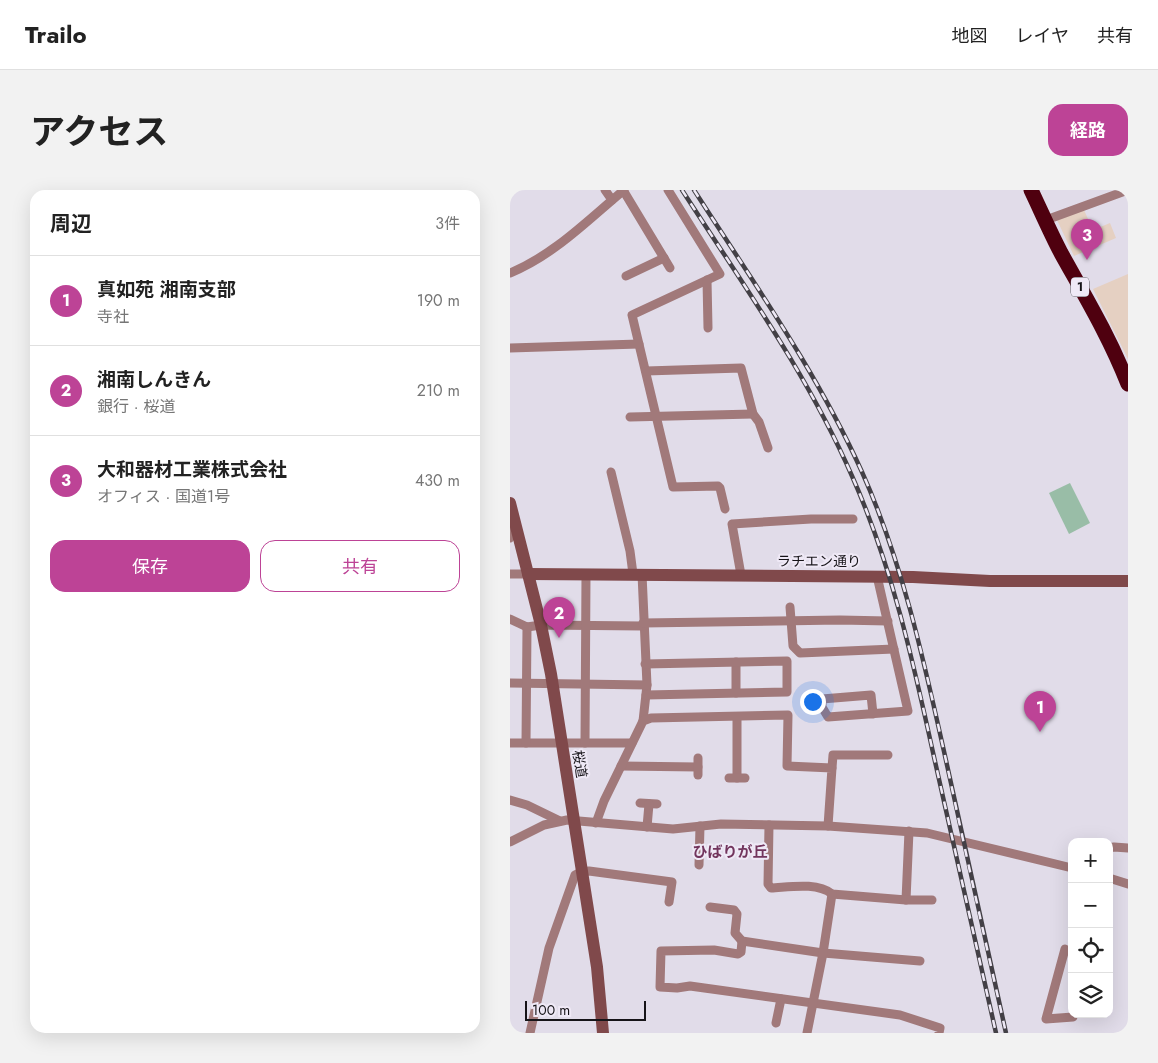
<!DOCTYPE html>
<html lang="ja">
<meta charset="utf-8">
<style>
:root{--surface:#fff;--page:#f2f2f2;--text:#222;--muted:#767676;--line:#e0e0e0;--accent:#bd4396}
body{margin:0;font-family:Jost,"Noto Sans JP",sans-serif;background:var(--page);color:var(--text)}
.controls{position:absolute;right:15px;bottom:15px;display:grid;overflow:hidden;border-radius:10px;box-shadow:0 5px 20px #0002}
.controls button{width:45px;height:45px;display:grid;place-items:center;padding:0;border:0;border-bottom:1px solid var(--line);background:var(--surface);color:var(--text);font:25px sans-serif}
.scale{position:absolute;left:15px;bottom:12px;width:121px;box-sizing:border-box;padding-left:5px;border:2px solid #161418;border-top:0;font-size:14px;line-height:18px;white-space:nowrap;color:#161418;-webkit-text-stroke:4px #efe9f6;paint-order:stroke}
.you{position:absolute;left:302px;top:511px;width:18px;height:18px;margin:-12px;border:4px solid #fff;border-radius:50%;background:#1a73e8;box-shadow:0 0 0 8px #1a73e833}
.badge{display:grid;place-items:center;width:32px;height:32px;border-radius:50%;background:var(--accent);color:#fff;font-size:16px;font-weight:700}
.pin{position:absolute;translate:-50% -41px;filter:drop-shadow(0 1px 2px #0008)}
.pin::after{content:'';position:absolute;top:26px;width:18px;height:15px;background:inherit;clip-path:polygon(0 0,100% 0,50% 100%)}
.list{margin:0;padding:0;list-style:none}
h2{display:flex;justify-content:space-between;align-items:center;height:65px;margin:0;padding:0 20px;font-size:21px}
h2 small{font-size:16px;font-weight:400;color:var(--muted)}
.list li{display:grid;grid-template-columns:32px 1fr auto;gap:15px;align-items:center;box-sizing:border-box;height:90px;padding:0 20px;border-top:1px solid var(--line)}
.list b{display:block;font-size:19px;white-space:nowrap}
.list p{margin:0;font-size:16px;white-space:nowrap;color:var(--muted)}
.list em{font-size:16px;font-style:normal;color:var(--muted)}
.actions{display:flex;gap:10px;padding:15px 20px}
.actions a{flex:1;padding:11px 0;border:1px solid var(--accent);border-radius:15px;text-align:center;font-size:18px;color:var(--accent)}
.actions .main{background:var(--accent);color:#fff}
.icon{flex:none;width:28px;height:28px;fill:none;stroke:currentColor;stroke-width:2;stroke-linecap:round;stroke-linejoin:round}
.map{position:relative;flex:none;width:618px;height:843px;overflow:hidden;border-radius:15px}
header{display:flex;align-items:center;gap:30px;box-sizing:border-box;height:70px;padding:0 25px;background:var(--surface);border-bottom:1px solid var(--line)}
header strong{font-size:24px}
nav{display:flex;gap:28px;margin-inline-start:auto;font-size:18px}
.intro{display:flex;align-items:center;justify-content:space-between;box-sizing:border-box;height:120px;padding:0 30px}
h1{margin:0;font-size:35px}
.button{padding:12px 22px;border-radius:15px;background:var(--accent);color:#fff;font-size:18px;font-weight:700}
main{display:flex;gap:30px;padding:0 30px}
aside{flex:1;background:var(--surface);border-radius:15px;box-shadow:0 5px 20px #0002}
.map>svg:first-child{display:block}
.commercial{fill:#e5d0c2}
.green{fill:#99bda7}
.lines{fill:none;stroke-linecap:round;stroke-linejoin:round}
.street{stroke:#a1797a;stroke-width:9}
.secondary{stroke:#80494b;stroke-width:12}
.highway{stroke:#4f000f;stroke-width:15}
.rail-casing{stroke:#434046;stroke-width:4.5}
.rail{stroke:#efe9f6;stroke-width:2.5;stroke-dasharray:8;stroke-linecap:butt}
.labels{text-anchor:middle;stroke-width:4;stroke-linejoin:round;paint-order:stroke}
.shield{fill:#efe9f6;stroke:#57545b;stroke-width:1}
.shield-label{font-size:12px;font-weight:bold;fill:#161418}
.street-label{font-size:14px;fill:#161418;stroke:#efe9f6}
.neighbourhood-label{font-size:15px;font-weight:bold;fill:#72355d;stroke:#efe9f6}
</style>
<header>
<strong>Trailo</strong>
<nav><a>地図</a><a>レイヤ</a><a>共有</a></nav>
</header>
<div class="intro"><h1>アクセス</h1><a class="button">経路</a></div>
<main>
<aside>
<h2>周辺<small>3件</small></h2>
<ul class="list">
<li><span class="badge">1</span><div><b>真如苑 湘南支部</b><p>寺社</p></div><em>190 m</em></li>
<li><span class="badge">2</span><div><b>湘南しんきん</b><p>銀行 · 桜道</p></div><em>210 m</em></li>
<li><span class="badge">3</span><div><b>大和器材工業株式会社</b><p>オフィス · 国道1号</p></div><em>430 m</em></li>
</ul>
<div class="actions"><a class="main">保存</a><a>共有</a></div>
</aside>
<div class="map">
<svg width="618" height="843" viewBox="0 0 618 843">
<rect width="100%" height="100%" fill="#e1dce9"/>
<g class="commercial">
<polygon points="574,20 583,40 600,33 606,48 564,66 547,30"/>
<polygon points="618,84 618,169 583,99"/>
</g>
<polygon class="green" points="560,293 580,333 559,344 539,303"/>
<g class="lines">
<g class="street">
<polyline points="95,0 102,10"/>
<polyline points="113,0 160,78"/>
<polyline points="158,0 210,84 122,125 163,297 208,296 210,298 215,319"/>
<polyline points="536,30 618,0"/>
<path d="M0,83C44,65 78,30 114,0"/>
<polyline points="116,86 154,68"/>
<polyline points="197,90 198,138"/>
<polyline points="0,158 129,154"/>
<polyline points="136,181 231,178 243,224 249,232 258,258"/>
<polyline points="120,227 243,224"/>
<polyline points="101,282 120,361 123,384"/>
<polyline points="0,348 2,341 6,337"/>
<polyline points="0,384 18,384"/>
<polyline points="132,384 137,495 133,531"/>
<polyline points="231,385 222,334 301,329 343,329"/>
<polyline points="280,417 283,456 290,463 384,459"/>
<polyline points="0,429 17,437 31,435 133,436"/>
<polyline points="133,433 330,430 378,431"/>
<polyline points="226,472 226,503"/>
<polyline points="135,474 277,471 277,502 136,505"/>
<polyline points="0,493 137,495"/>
<polyline points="363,524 361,505 312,509 312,517 318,527 398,521 367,386"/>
<polyline points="227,527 227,588"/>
<polyline points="0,553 122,553"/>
<polyline points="16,553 17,437"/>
<polyline points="75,553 76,384"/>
<polyline points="111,576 188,577"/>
<polyline points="322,578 323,565 378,565"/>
<polyline points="188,585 188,568"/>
<polyline points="219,588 235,588"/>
<polyline points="0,610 17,615 50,631"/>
<polyline points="130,613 147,614"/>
<polyline points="86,633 94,611 133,531 141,528 278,525 277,576 322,578 318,636"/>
<path d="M259,635L258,694L261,698C280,697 307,692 322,704L396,710L399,641"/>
<polyline points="137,637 139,614"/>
<polyline points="0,652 34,635 57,630 163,639 211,634 318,636 417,643 562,678"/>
<polyline points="599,658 604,657 618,658"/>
<polyline points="189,675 190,636"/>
<polyline points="599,688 618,694"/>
<polyline points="396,710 422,710"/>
<polyline points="200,717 224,720 227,724 225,743 232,751 313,763 410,771"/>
<polyline points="232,751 231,762 228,764 204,760 151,761 150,797 167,798 180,796 390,825 430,838 429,843"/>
<polyline points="555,759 536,829 563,827"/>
<polyline points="266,833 271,809"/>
<polyline points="20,843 39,758 65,685 71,682 79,681 162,692 159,712"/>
<polyline points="297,843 313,763 322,704"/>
</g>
<g class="secondary">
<polyline points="0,313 31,435 41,484 87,777 93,843"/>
<polyline points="18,384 403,387 480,391 618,391"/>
</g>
<path class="highway" d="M521,0C531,21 540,42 551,63C576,108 599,146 618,194"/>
<defs>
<g id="rail">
<path d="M172,0C232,93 298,185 342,286C382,376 403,471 424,567C445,659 465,751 486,843"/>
<path d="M184,0C243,92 307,182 352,282C394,376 415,476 437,575C456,665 476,754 496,843"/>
</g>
</defs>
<use href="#rail" class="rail-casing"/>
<use href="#rail" class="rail"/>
</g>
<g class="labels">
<rect class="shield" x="561" y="87.5" width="18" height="19" rx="4"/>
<g class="shield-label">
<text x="570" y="101">1</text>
</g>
<g class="street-label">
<text x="309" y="376">ラチエン通り</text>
<text transform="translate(70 574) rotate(81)" y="5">桜道</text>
</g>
<g class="neighbourhood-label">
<text x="220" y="667">ひばりが丘</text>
</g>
</g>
</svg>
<div class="controls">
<button>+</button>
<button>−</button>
<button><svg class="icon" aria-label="locate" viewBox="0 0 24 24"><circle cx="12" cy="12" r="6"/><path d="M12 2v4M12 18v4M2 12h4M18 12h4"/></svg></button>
<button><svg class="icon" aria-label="layers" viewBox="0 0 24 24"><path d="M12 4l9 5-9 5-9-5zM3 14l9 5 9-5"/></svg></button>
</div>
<div class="scale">100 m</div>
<div class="you"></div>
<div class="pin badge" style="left:530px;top:542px">1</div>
<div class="pin badge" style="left:49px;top:448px">2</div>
<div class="pin badge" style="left:577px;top:70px">3</div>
</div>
</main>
